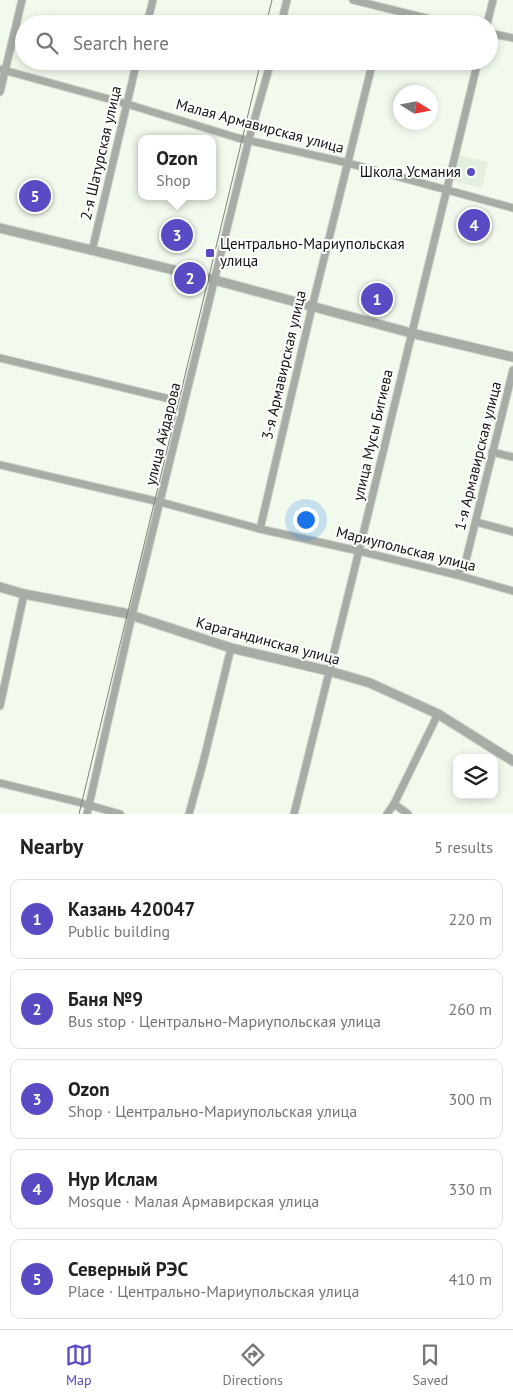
<!DOCTYPE html>
<meta charset="utf-8">
<style>
:root{--surface:#fff;--page:#f6f6f6;--text:#222;--muted:#767676;--line:#e0e0e0;--accent:#584bc3}
body{margin:0;font-family:"PT Sans",sans-serif;background:var(--page);color:var(--text)}
.controls{position:absolute;right:15px;bottom:15px;display:grid;overflow:hidden;border-radius:10px;box-shadow:0 2px 8px #0003}
.controls button{width:45px;height:45px;display:grid;place-items:center;padding:0;border:0;border-bottom:1px solid var(--line);background:var(--surface);color:var(--text);font:25px sans-serif}
.compass{position:absolute;left:393px;top:85px;width:45px;height:45px;border-radius:50%;background:var(--surface);box-shadow:0 2px 8px #0003;rotate:101deg}
.you{position:absolute;left:305px;top:519px;width:18px;height:18px;margin:-12px;border:4px solid #fff;border-radius:50%;background:#1a73e8;box-shadow:0 0 0 8px #1a73e833}
.badge{display:grid;place-items:center;width:32px;height:32px;border-radius:50%;background:var(--accent);color:#fff;font-size:16px;font-weight:700}
.pin{position:absolute;translate:-50% -50%;border:2px solid #fff;box-shadow:0 1px 5px #0006}
.popup{position:absolute;left:138px;top:135px;width:78px;height:65px;box-sizing:border-box;display:grid;place-content:center;border-radius:10px;background:var(--surface);filter:drop-shadow(0 1px 4px #0005);font-size:16px;white-space:nowrap;color:var(--muted)}
.popup b{font-size:19px;color:var(--text)}
.popup::after{content:'';position:absolute;left:50%;top:100%;margin-left:-10px;border:10px solid transparent;border-top-color:var(--surface)}
.list{margin:0;padding:0;list-style:none}
h2{display:flex;justify-content:space-between;align-items:center;height:65px;margin:0;padding:0 20px;font-size:21px}
h2 small{font-size:16px;font-weight:400;color:var(--muted)}
.list li{display:grid;grid-template-columns:32px 1fr auto;gap:15px;align-items:center;box-sizing:border-box;height:80px;margin:0 10px 10px;padding:0 10px;border:1px solid var(--line);border-radius:10px}
.list b{display:block;font-size:19px;white-space:nowrap}
.list p{margin:0;font-size:16px;white-space:nowrap;color:var(--muted)}
.list em{font-size:16px;font-style:normal;color:var(--muted)}
.icon{flex:none;width:28px;height:28px;fill:none;stroke:currentColor;stroke-width:2;stroke-linecap:round;stroke-linejoin:round}
.map{position:relative;flex:none;width:513px;height:814px;overflow:hidden}
.search{position:absolute;background:var(--surface);box-shadow:0 2px 8px #0003;left:15px;right:15px;top:15px;height:55px;display:flex;align-items:center;gap:12px;box-sizing:border-box;padding:0 18px;border-radius:28px;color:var(--muted);font-size:19px}
.sheet{height:515px;background:var(--surface)}
nav{display:flex;justify-content:space-around;align-items:center;box-sizing:border-box;height:70px;border-top:1px solid var(--line);background:var(--surface);font-size:14px;color:var(--muted)}
nav a{display:grid;justify-items:center;gap:2px}
nav .on{color:var(--accent)}
.map>svg:first-child{display:block}
.built{fill:#e4f0dd}
.lines{fill:none;stroke-linecap:round;stroke-linejoin:round}
.minor-casing{stroke:#cdd5c9;stroke-width:9}
.tertiary-casing{stroke:#cdd5c9;stroke-width:11}
.minor{stroke:#a8aca6;stroke-width:7}
.tertiary{stroke:#a8aca6;stroke-width:9}
.tram{stroke:#7e847b;stroke-width:1}
.poi-dot{fill:#584bc3;stroke:#fff;stroke-width:2}
.labels{text-anchor:middle;stroke-width:4;stroke-linejoin:round;paint-order:stroke}
.street-label{font-size:15px;fill:#11140f;stroke:#fff}
.poi-label{font-size:15px;fill:#11140f;stroke:#fff;text-anchor:end}
</style>
<div class="map">
<svg width="513" height="814" viewBox="0 0 513 814">
<rect width="100%" height="100%" fill="#f1faed"/>
<polygon class="built" points="460,155 488,162 482,188 453,181"/>
<g class="lines">
<defs>
<g id="minor">
<polyline points="353,0 450,24"/>
<polyline points="147,24 153,0"/>
<polyline points="281,24 287,0"/>
<polyline points="487,24 493,0"/>
<polyline points="489,33 513,38"/>
<polyline points="0,69 127,104 238,138 348,163 513,208"/>
<polyline points="0,92 22,0"/>
<polyline points="92,251 137,61"/>
<polyline points="0,358 174,400"/>
<polyline points="492,452 513,457"/>
<polyline points="0,465 160,502 260,529 359,551 457,575 513,591"/>
<polyline points="476,522 513,532"/>
<polyline points="260,529 312,307 373,61"/>
<polyline points="457,575 466,560 513,370"/>
<polyline points="0,706 24,594"/>
<polyline points="0,783 78,802 120,814"/>
<polyline points="394,804 408,814"/>
<polyline points="87,814 132,615 249,139 271,61"/>
<polyline points="189,814 203,763 231,648"/>
<polyline points="294,814 359,551 478,61"/>
<polyline points="387,814 394,804 438,714"/>
</g>
<g id="tertiary">
<polyline points="0,228 207,278 411,333 513,357"/>
<polyline points="0,587 24,594 124,613 231,648 329,671 370,683 438,714 513,761"/>
</g>
</defs>
<use href="#minor" class="minor-casing"/>
<use href="#tertiary" class="tertiary-casing"/>
<use href="#minor" class="minor"/>
<use href="#tertiary" class="tertiary"/>
<g class="tram">
<polyline points="266,24 272,0"/>
<polyline points="79,814 261,61"/>
</g>
</g>
<g class="poi-dot">
<circle cx="471" cy="172" r="5"/>
<rect x="205" y="248" width="10" height="10" rx="2.5"/>
</g>
<g class="labels">
<g class="street-label">
<text transform="translate(260 126) rotate(15)" y="5">Малая Армавирская улица</text>
<text transform="translate(101 153) rotate(-77)" y="5">2-я Шатурская улица</text>
<text transform="translate(284 365) rotate(-77)" y="5">3-я Армавирская улица</text>
<text transform="translate(163 434) rotate(-76)" y="5">улица Айдарова</text>
<text transform="translate(373 435) rotate(-77)" y="5">улица Мусы Бигиева</text>
<text transform="translate(478 456) rotate(-76)" y="5">1-я Армавирская улица</text>
<text transform="translate(406 549) rotate(14)" y="5">Мариупольская улица</text>
<text transform="translate(268 641) rotate(15)" y="5">Карагандинская улица</text>
</g>
<g class="poi-label">
<text x="461" y="177">Школа Усмания</text>
<text x="220" y="249" text-anchor="start">Центрально-Мариупольская<tspan x="220" dy="17">улица</tspan></text>
</g>
</g>
</svg>
<div class="controls">
<button><svg class="icon" aria-label="layers" viewBox="0 0 24 24"><path d="M12 4l9 5-9 5-9-5zM3 14l9 5 9-5"/></svg></button>
</div>
<svg class="compass" viewBox="-18 -18 36 36"><path d="M0-13l5 13h-10z" fill="#e53935"/><path d="M0 13l5-13h-10z" fill="#767676"/></svg>
<div class="you"></div>
<div class="pin badge" style="left:377px;top:299px">1</div>
<div class="pin badge" style="left:190px;top:278px">2</div>
<div class="pin badge" style="left:177px;top:235px">3</div>
<div class="popup"><b>Ozon</b>Shop</div>
<div class="pin badge" style="left:474px;top:225px">4</div>
<div class="pin badge" style="left:35px;top:196px">5</div>
<div class="search"><svg class="icon" aria-label="search" viewBox="0 0 24 24"><circle cx="10" cy="10" r="6"/><path d="M15 15l6 6"/></svg>Search here</div>
</div>
<section class="sheet">
<h2>Nearby<small>5 results</small></h2>
<ul class="list">
<li><span class="badge">1</span><div><b>Казань 420047</b><p>Public building</p></div><em>220 m</em></li>
<li><span class="badge">2</span><div><b>Баня №9</b><p>Bus stop · Центрально-Мариупольская улица</p></div><em>260 m</em></li>
<li><span class="badge">3</span><div><b>Ozon</b><p>Shop · Центрально-Мариупольская улица</p></div><em>300 m</em></li>
<li><span class="badge">4</span><div><b>Нур Ислам</b><p>Mosque · Малая Армавирская улица</p></div><em>330 m</em></li>
<li><span class="badge">5</span><div><b>Северный РЭС</b><p>Place · Центрально-Мариупольская улица</p></div><em>410 m</em></li>
</ul>
</section>
<nav>
<a class="on"><svg class="icon" aria-label="map" viewBox="0 0 24 24"><path d="M3 6l6-2 6 2 6-2v14l-6 2-6-2-6 2zM9 4v14M15 6v14"/></svg>Map</a>
<a><svg class="icon" aria-label="directions" viewBox="0 0 24 24"><path d="M12 3l9 9-9 9-9-9zM9 14v-3h6M13 9l2 2-2 2"/></svg>Directions</a>
<a><svg class="icon" aria-label="saved" viewBox="0 0 24 24"><path d="M7 4h10v16l-5-4-5 4z"/></svg>Saved</a>
</nav>
